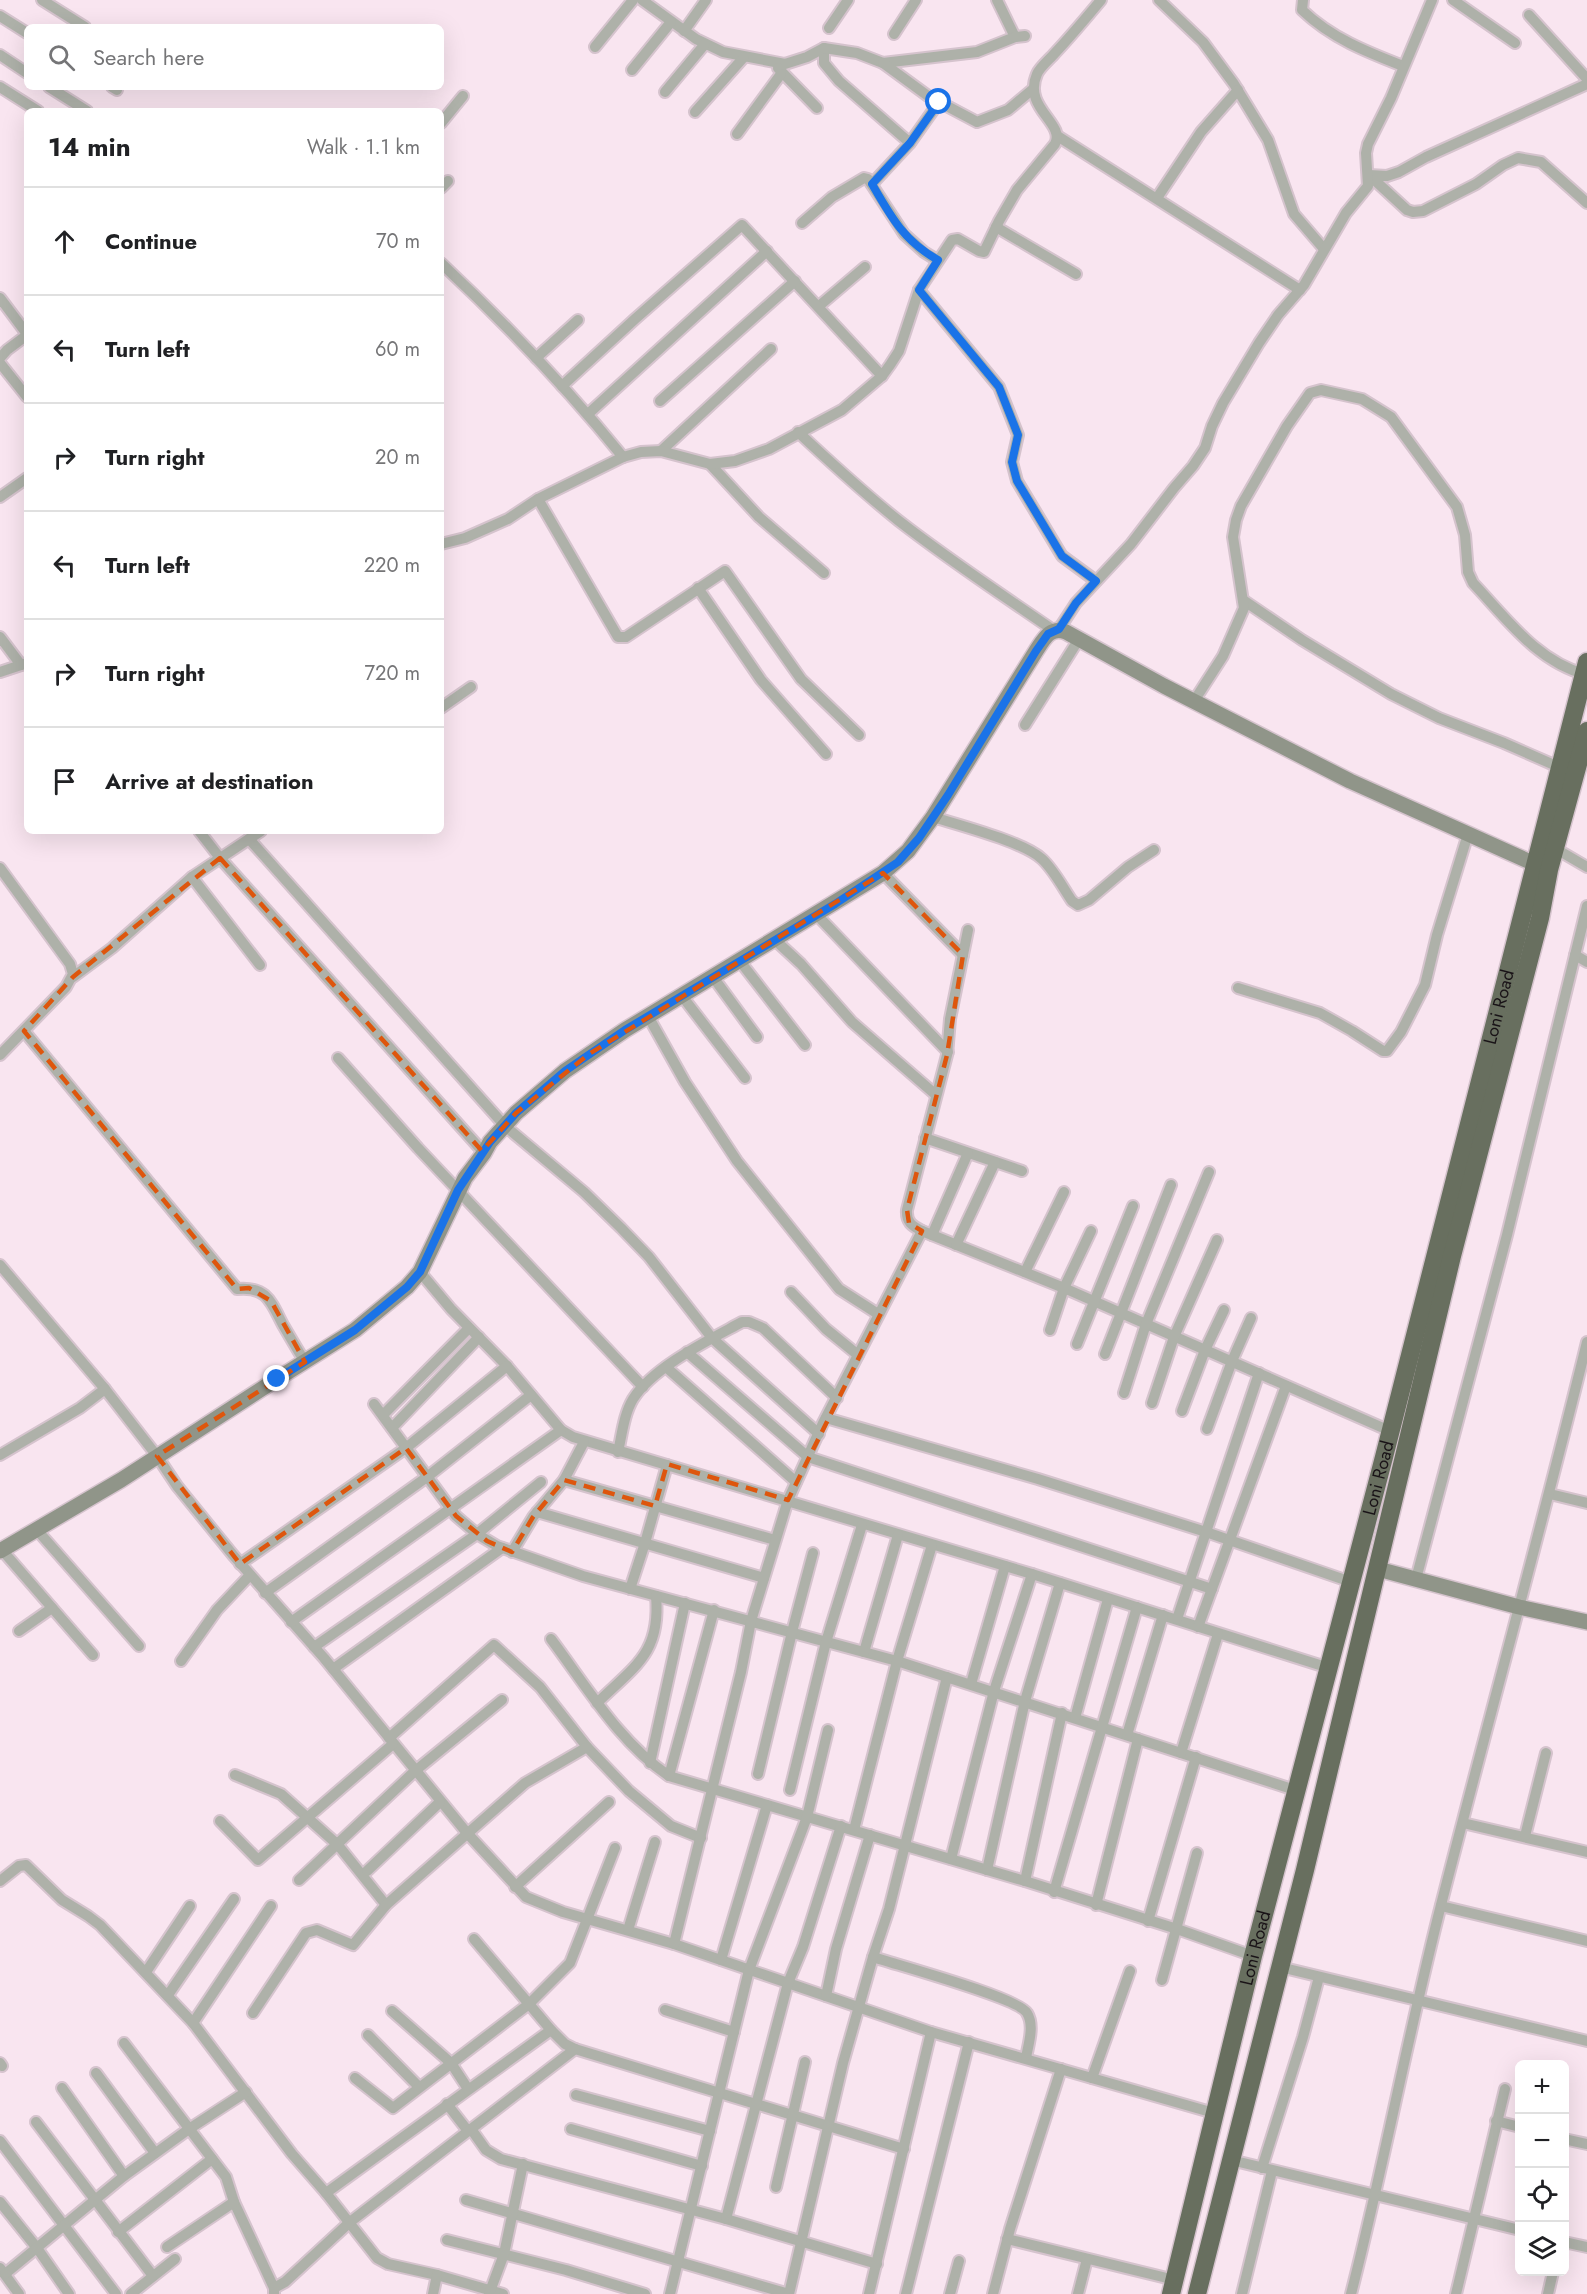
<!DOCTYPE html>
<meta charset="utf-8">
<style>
:root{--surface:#fff;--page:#f6f6f6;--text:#202124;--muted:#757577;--line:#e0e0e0}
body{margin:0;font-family:Jost,sans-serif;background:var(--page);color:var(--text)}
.controls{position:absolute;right:18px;bottom:18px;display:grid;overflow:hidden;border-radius:9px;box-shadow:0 6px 24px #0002}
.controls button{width:54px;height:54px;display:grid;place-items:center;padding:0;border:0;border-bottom:2px solid var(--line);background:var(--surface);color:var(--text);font:30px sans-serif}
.stop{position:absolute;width:18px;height:18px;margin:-14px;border:4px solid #1a73e8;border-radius:50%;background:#fff}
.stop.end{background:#1a73e8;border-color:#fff;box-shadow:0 2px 6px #0008}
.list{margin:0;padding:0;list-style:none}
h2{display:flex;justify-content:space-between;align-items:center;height:78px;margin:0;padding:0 24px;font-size:26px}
h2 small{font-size:20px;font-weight:400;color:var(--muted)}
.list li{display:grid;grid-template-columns:39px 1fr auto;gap:18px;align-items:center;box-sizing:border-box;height:108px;padding:0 24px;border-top:2px solid var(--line)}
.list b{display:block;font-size:22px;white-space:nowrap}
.list em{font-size:20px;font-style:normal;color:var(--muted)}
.icon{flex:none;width:33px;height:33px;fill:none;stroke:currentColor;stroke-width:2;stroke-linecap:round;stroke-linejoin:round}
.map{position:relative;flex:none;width:1587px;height:2294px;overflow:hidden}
.search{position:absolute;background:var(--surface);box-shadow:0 6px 24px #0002;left:24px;top:24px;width:420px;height:66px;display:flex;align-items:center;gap:15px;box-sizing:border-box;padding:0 21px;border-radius:9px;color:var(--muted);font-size:22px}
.panel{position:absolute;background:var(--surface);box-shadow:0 6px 24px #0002;left:24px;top:108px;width:420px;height:726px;border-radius:9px}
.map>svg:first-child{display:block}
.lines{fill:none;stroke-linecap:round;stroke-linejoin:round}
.street-casing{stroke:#d5c3cd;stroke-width:14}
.secondary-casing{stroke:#d5c3cd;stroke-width:18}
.highway-casing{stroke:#d5c3cd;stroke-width:21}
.street{stroke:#aeb1a9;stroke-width:10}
.secondary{stroke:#909589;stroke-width:15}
.highway{stroke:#686f5f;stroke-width:18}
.route{stroke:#1a73e8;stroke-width:8}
.marked{fill:none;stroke:#de560d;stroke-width:4.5;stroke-dasharray:12 8;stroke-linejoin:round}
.labels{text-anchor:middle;stroke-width:4.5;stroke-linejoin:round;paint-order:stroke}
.street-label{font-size:18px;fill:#191317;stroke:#fef6fb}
</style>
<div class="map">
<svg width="1587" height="2294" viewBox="0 0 1587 2294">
<rect width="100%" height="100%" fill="#f9e5f0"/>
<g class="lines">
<defs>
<g id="street">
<polyline points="42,0 85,27"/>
<polyline points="642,0 696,39 723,52 785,64 807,57 824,48 824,63 839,81 910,143"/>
<polyline points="997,0 1015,37"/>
<polyline points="1159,0 1203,42 1234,84 1268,140 1294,214 1324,249"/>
<path d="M1303,0L1302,10C1331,38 1367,52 1403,66"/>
<polyline points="1453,0 1515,43"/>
<polyline points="1529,15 1587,79"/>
<polyline points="0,16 27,33"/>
<polyline points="829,28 848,0"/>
<polyline points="684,31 706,0"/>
<polyline points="894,34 916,0"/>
<polyline points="595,47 633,0"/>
<polyline points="824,48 857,53 883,63 977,52 1015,37 1025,36"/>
<polyline points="0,55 27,73"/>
<polyline points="883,63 928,96 977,122 1008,110 1033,89"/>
<polyline points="778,68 817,108"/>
<polyline points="632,70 671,22"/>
<polyline points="1587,84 1426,157 1399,172 1387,176 1369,175 1407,210 1413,212 1423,211 1476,184 1503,165 1518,158 1541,162 1587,203"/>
<polyline points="0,87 38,111"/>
<polyline points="49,87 87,111"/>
<polyline points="112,87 117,90"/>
<polyline points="665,92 705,44"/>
<polyline points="695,112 744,57"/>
<polyline points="441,123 463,96"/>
<polyline points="737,134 781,74"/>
<polyline points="1059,137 1300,290"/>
<polyline points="872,184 910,143 939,102"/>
<polyline points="441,188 448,181"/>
<polyline points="1157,198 1201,132 1238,90"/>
<polyline points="802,223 832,197 864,178 868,179 904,234 924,252 937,260"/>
<polyline points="996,227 1076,274"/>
<path d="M441,263C505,323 567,388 623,457"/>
<polyline points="919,290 999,387 1018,435 1012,462 1017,481 1062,556 1096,581"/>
<polyline points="0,298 27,334"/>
<polyline points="819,306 865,267"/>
<polyline points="0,358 7,350 27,335"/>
<polyline points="536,358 578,320"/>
<polyline points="0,363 27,397"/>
<polyline points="562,386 635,319 742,225 882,376"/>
<polyline points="660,401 795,281"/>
<polyline points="588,414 767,251"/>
<path d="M798,432C831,463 864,493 899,521C949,560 1001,594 1053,630"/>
<polyline points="661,451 771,349"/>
<polyline points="710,464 759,517 824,573"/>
<polyline points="0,497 27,478"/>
<polyline points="538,499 618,637 626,637 725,571 801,679 859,735"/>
<path d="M441,544L465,538L508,519L538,499L623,457L641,452L661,451L710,464L735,461L769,449L842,410L882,376L890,365L899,351L919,290L952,240L958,239L979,251L984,252L999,221L1017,190L1055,144C1066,123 1022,108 1037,74C1040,67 1050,59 1055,53C1071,36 1086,18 1101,0"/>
<polyline points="698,588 761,680 826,754"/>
<polyline points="1243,600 1302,640 1391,694 1439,718 1504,743 1561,768"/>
<polyline points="1059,629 1076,603 1131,544 1174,488 1193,466 1205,448 1212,426 1223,403 1259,343 1278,315 1304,285 1346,213 1368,186 1366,153 1368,144 1391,98 1432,0"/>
<polyline points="0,637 21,665"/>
<polyline points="0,672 27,663"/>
<path d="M1194,701L1223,656L1244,608L1233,537L1236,520L1241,506L1287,426L1310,393L1321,390L1362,399L1391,417L1457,507L1465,535L1468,572L1473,583C1507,619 1537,662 1587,675"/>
<polyline points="441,708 471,687"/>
<polyline points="1025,725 1079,639"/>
<path d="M933,817C959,825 1024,842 1042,859C1054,870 1063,888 1072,901L1078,905L1089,900L1128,867L1154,850"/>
<polyline points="199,831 220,858 484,1153"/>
<polyline points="249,839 505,1126 584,1192 621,1228 649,1257 712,1338 819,1434"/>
<polyline points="1551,846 1587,867"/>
<polyline points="0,868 70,964 73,974 66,987 0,1055"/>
<polyline points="883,873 963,955"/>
<polyline points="192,877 260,965"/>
<polyline points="817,915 948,1052"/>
<path d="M968,930L950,1019L947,1055L907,1210C906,1222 912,1226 922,1231L1064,1288L1390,1431"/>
<polyline points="774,939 801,964 852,1022 936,1095"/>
<polyline points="1575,955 1587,962"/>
<polyline points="739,960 805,1045"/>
<polyline points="73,977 112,948 192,877 261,831"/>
<polyline points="713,977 757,1037"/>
<polyline points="1238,988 1320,1013 1352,1031 1383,1051 1387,1051 1401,1032 1425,985 1437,935 1468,834"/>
<polyline points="682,996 745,1078"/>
<polyline points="648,1016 685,1082 737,1161 839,1289 878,1314"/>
<path d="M24,1031L237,1289C267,1286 271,1302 283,1325C290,1337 297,1349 305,1362"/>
<polyline points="338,1058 418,1148 643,1387"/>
<polyline points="925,1138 1022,1171"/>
<polyline points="932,1235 968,1153"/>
<polyline points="956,1245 995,1162"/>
<polyline points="0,1265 105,1389 157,1456 177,1486 233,1555 324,1658 467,1833 526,1897 563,1912 674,1944 931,2032 1214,2113"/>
<polyline points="420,1272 451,1309 507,1366 561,1430 573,1437 1032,1574 1329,1668"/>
<polyline points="1025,1272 1064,1192"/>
<polyline points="791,1292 826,1329 858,1355"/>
<polyline points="1050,1330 1064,1288 1091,1231"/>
<polyline points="1077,1344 1133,1206"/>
<polyline points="687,1352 808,1457 1212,1589"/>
<polyline points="1105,1354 1171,1185"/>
<polyline points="666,1367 796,1482"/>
<polyline points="1124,1393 1146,1324 1209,1172"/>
<polyline points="1152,1403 1174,1337 1217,1240"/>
<polyline points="374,1404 456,1516 477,1534 497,1546 583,1576 897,1661 1295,1790"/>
<polyline points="1182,1411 1205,1350 1224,1310"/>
<polyline points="383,1415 469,1328"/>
<polyline points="826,1418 1038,1479 1206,1532 1351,1582"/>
<polyline points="392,1428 479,1337"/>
<polyline points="1207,1429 1232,1361 1251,1318"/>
<path d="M618,1452C622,1434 624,1414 633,1399C653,1367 709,1340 742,1322H749L763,1328L837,1398"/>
<polyline points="0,1455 80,1408 105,1389"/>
<polyline points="564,1480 775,1540"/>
<polyline points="1550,1494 1587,1503"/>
<polyline points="537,1512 764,1578"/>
<polyline points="37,1530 139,1646"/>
<polyline points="2,1550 93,1655"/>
<polyline points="512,1552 533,1517 564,1480 584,1442"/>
<polyline points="240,1564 406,1448 507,1366"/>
<polyline points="1416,1579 1507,1235 1587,906"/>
<polyline points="630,1589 645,1543 667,1465"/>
<polyline points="265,1593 427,1477 531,1395"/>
<polyline points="1177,1619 1259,1373"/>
<polyline points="291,1622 561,1430"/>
<polyline points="1198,1627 1286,1386"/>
<polyline points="19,1631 52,1608"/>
<path d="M551,1639C587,1687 619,1742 669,1776L1025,1881L1177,1929L1253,1956"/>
<polyline points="314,1647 477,1534 541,1482"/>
<polyline points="864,1652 898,1535"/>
<polyline points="181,1661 217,1610 250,1575"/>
<polyline points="333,1669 502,1548"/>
<polyline points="971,1684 1005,1566"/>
<path d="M597,1703C635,1666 661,1653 656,1596"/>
<polyline points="1075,1718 1108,1599"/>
<polyline points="1127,1735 1163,1615"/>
<polyline points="389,1738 494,1645 540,1687 587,1747 629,1791 671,1826 701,1838"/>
<polyline points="1181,1753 1218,1634"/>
<polyline points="650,1763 685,1603"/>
<polyline points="758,1774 792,1632 813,1553"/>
<polyline points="235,1775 281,1794 338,1845 386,1905"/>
<polyline points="669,1776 714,1610"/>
<polyline points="790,1790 826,1642 862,1525"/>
<polyline points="220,1821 258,1860 393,1744"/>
<polyline points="1463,1823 1587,1852"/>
<polyline points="854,1830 897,1661 932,1545"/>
<polyline points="1525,1836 1546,1753"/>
<polyline points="951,1859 994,1691 1032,1574"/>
<polyline points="987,1870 1025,1701 1060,1583"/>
<polyline points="367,1871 440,1802"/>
<polyline points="299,1880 415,1771 502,1700"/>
<polyline points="0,1881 19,1866 26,1865 62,1900 88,1916 100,1925 193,2023 292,2154 326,2193 377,2258 388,2264 437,2275 503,2294"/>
<polyline points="1025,1881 1062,1713"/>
<polyline points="515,1887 609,1802"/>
<polyline points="1054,1892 1137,1607"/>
<polyline points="1096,1905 1138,1739"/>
<polyline points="1441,1906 1587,1941"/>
<polyline points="1148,1921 1196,1757"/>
<polyline points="628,1930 655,1842"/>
<polyline points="474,1939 551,2030 565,2044 575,2049 904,2149"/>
<polyline points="674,1944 741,1672 751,1621 788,1500 823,1423 922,1231"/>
<path d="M873,1957C897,1965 1019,1998 1027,2013C1035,2026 1028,2045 1026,2058"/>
<polyline points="721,1960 767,1805"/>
<polyline points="1280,1967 1587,2041"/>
<polyline points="146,1972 190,1906"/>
<polyline points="1162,1980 1197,1853"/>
<polyline points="168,1995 234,1899"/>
<polyline points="826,1996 836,1949 870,1835"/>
<polyline points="665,2010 734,2032"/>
<polyline points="392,2011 451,2063 468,2089"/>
<polyline points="253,2013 306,1933 317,1930 353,1945 386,1905 525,1783 587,1747"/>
<polyline points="193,2023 271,1906"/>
<polyline points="368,2035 419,2087"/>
<polyline points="124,2043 226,2177 234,2202 274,2288 274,2294"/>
<polyline points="0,2063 2,2066"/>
<polyline points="96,2073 155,2153"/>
<polyline points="355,2078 393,2108 529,2004 570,1963 615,1848"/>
<polyline points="1092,2078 1130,1971"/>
<polyline points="62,2088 124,2176"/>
<polyline points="576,2095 710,2131"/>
<polyline points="447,2104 468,2131"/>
<polyline points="1496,2121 1520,2127"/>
<polyline points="36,2122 153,2276"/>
<polyline points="471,2129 486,2150 501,2159 726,2219 877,2264"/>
<polyline points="571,2129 702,2166"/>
<polyline points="1564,2139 1587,2144"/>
<polyline points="0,2141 116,2294"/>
<polyline points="1231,2160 1520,2230"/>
<polyline points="1262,2168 1303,2037 1319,1977"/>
<polyline points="776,2187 805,2062"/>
<polyline points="326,2193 551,2030"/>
<polyline points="466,2200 789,2294"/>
<polyline points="0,2202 37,2248 69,2294"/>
<polyline points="726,2219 788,1983 803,1947 841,1826"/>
<polyline points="118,2232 212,2159"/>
<polyline points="1007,2239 1175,2280"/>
<polyline points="447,2240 566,2270 645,2294"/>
<polyline points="1564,2242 1587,2247"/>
<polyline points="167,2247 234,2202"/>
<polyline points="0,2268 19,2294"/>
<polyline points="5,2274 124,2176 189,2129 246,2092"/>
<polyline points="274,2288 285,2282 350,2222 575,2049"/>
<polyline points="131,2294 175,2259"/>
<polyline points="433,2294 437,2275"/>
<polyline points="489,2294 504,2254 523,2164"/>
<polyline points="670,2294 749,1970 807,1817 828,1730"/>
<polyline points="789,2294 843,2063 873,1957 889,1909 947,1677"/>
<polyline points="869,2294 931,2032"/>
<polyline points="906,2294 969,2042"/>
<polyline points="950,2294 959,2261"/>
<polyline points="993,2294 1010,2229 1061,2069"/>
<polyline points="1078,2294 1087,2259"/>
<polyline points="1242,2294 1272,2171"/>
<path d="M1351,2294C1384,2165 1408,2034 1441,1905C1489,1717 1541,1530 1587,1342"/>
<polyline points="1456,2294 1505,2089"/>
<polyline points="1548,2294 1553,2272"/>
</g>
<g id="secondary">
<path d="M0,1551L121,1480L277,1379L355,1330L407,1287L420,1272L465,1178L484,1153L490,1142L516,1113L565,1071L625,1030L883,873L908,851L933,817L1036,651C1044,639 1050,626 1066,632L1164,686L1350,781L1546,869"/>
<polyline points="1378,1569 1519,1607 1587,1622"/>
</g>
<g id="highway">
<path id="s1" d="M1171,2294L1253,1956L1384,1457L1587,662"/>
<polyline points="1197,2294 1305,1870 1452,1256 1540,918 1549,870 1587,731"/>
</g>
</defs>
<use href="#street" class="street-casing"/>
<use href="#secondary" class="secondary-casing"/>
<use href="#highway" class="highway-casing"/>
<use href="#street" class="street"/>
<use href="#secondary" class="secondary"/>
<use href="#highway" class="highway"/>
</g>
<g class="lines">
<path class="route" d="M277,1379L355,1330L407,1287L420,1272L458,1190L490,1142L516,1113L565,1071L625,1030L835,904L898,862L919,838L948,795L1036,651L1048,634L1059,629L1076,603L1096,581L1062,556L1017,481L1012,462L1018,435L999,387L919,290L938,260C904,241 891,217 872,184L910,143L939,102"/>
</g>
<path class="marked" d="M220,858L482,1151L516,1113L589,1054L883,873L963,955L947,1055L907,1210L909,1223L922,1231L788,1500L667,1464L655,1506L564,1480L533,1517L512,1552L487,1541L456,1516L406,1448L240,1564L157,1456L305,1362L271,1301L249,1288L237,1289L24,1031L73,977Z"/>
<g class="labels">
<g class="street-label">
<text dy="6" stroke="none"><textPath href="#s1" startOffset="1328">Loni Road</textPath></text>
<text dy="6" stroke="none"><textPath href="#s1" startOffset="842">Loni Road</textPath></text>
<text dy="6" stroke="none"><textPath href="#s1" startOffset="356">Loni Road</textPath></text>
</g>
</g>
</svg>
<div class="controls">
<button>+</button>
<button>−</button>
<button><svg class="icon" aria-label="locate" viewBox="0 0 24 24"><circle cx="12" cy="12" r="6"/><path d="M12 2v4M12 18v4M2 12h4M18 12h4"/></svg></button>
<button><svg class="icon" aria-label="layers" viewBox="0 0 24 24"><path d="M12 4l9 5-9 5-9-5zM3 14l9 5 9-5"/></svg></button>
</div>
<div class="stop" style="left:939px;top:102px"></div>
<div class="stop end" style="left:277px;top:1379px"></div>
<div class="search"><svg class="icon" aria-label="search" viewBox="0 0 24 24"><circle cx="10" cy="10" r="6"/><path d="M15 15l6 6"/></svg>Search here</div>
<section class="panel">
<h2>14 min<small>Walk · 1.1 km</small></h2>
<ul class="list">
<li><svg class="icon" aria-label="ahead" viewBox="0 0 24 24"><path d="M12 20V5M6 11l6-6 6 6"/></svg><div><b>Continue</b></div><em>70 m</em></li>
<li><svg class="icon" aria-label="left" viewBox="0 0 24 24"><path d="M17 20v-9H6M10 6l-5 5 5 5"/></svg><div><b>Turn left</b></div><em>60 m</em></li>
<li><svg class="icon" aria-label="right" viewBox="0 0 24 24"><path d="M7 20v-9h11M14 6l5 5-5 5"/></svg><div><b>Turn right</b></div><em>20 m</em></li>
<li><svg class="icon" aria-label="left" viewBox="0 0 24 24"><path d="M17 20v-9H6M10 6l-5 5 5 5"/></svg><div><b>Turn left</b></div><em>220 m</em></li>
<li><svg class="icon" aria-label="right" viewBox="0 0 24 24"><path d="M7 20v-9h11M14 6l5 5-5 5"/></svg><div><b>Turn right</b></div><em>720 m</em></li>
<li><svg class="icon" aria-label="arrive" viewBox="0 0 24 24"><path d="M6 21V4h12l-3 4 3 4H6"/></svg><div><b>Arrive at destination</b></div></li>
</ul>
</section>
</div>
